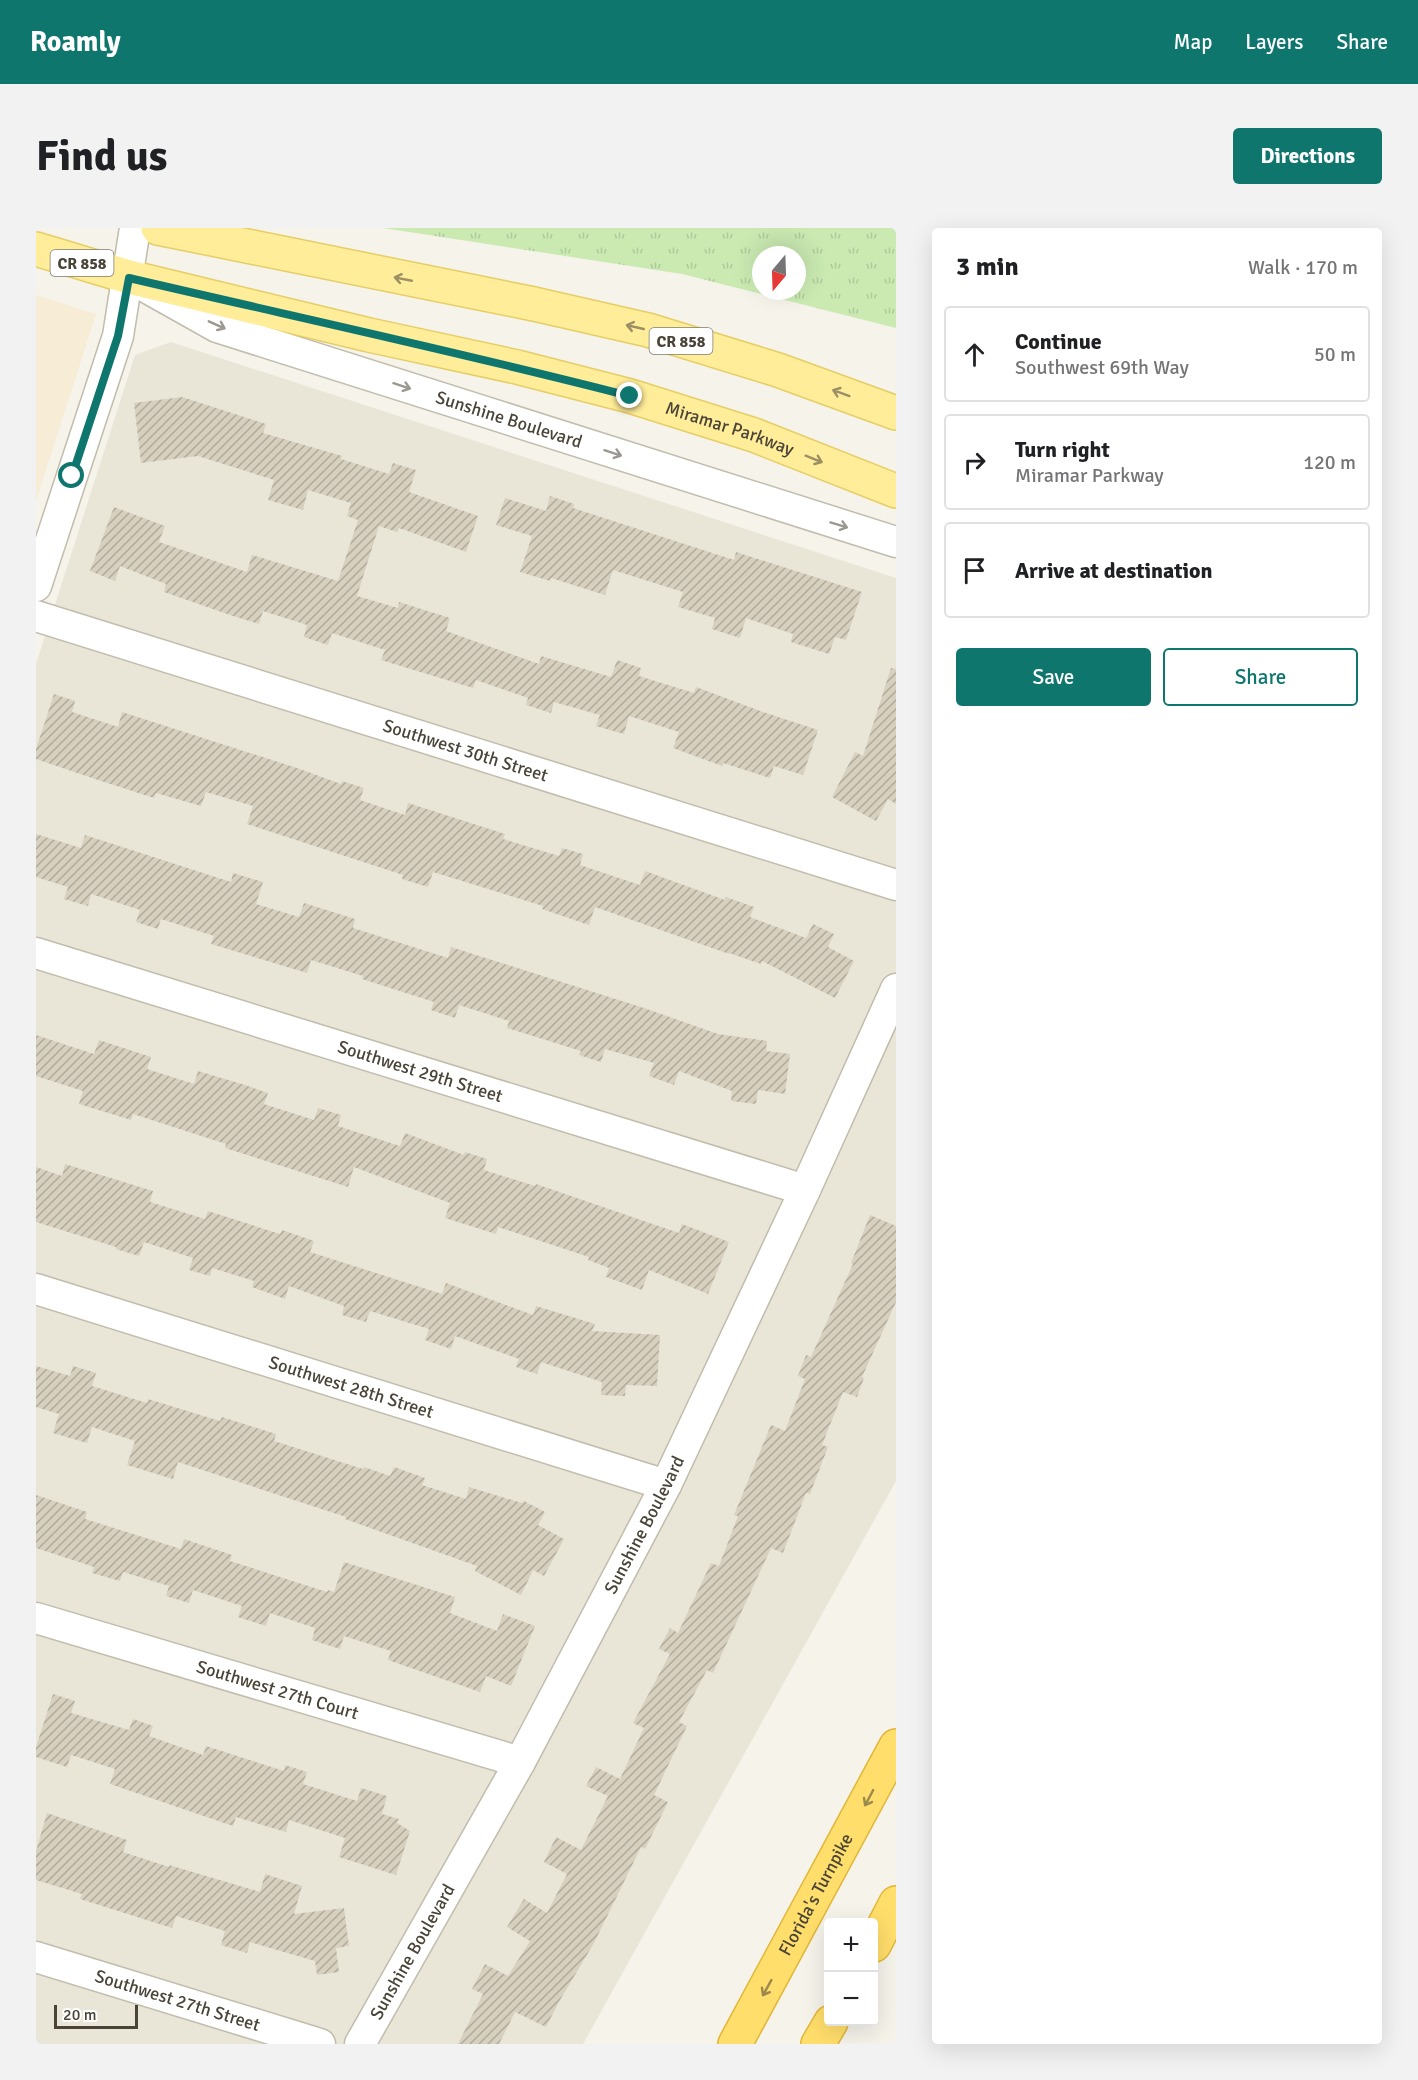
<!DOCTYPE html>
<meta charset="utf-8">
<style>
:root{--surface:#fff;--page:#f2f2f2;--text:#202124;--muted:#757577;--line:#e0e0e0;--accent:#0f766e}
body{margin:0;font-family:Signika,sans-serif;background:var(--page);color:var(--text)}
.controls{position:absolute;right:18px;bottom:18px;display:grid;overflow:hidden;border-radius:6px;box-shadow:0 6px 24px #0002}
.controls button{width:54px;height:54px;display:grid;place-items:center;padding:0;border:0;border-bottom:2px solid var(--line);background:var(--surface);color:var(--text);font:30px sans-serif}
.compass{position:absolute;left:716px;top:18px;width:54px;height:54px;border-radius:50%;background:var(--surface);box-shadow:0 6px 24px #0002;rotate:199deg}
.scale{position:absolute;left:18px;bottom:15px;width:84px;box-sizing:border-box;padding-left:6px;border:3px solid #494437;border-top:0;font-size:16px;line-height:21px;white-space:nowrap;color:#494437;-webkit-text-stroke:4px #fff;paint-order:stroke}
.stop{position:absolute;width:18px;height:18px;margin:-14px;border:4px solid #0f766e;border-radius:50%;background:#fff}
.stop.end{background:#0f766e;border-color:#fff;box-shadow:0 2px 6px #0008}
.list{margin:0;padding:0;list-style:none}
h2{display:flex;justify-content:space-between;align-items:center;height:78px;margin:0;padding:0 24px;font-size:26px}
h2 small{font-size:20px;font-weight:400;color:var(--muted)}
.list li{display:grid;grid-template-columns:39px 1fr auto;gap:18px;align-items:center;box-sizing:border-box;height:96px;margin:0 12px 12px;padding:0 12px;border:2px solid var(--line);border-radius:6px}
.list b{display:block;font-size:22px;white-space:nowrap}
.list p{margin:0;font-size:20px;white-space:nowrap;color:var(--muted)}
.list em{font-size:20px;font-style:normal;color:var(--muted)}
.actions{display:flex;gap:12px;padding:18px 24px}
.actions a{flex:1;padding:14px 0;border:2px solid var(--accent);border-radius:6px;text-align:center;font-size:21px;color:var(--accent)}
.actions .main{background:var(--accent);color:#fff}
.icon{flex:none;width:33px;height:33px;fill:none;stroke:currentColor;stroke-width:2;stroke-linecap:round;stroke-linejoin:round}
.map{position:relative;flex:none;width:860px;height:1816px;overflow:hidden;border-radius:6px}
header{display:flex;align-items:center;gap:36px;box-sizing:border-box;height:84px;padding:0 30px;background:var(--accent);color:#fff}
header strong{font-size:28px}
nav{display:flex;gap:33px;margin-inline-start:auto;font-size:21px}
.intro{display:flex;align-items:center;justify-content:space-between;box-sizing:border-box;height:144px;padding:0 36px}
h1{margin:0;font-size:42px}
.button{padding:15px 27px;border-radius:6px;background:var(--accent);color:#fff;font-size:21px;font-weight:700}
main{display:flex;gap:36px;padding:0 36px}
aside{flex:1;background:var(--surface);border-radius:6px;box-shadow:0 6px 24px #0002}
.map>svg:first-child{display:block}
.residential{fill:#e9e6d8}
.commercial{fill:#f7ecd5}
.park{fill:url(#park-tufts);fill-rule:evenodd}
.building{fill:url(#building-hatch)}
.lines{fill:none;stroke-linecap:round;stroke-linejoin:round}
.street-casing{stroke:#c1bcac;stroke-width:33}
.primary-casing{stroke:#e6ce66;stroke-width:36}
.highway-casing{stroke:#e1b638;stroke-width:36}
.street{stroke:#fff;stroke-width:30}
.primary{stroke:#ffed99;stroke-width:33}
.highway{stroke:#ffde6b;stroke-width:33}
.oneway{stroke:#9b9063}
.oneway2{stroke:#9b9891}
.oneway3{stroke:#9b894e}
.route{stroke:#0f766e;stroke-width:8}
.labels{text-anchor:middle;stroke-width:4.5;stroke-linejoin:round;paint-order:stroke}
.shield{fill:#fff;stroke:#807c73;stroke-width:1.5}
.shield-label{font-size:16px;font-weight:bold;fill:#494437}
.street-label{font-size:18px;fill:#494437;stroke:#fff}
</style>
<header>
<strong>Roamly</strong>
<nav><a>Map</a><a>Layers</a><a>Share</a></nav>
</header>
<div class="intro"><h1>Find us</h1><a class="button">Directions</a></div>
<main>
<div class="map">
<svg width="860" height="1816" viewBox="0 0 860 1816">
<defs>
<pattern id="park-tufts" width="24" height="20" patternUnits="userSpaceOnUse" patternTransform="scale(1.5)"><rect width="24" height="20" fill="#caeab2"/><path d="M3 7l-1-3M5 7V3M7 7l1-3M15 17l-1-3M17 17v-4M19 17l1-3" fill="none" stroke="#afca9a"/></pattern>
<pattern id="building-hatch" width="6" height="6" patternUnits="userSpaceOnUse" patternTransform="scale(1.5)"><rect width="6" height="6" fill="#d7d0bf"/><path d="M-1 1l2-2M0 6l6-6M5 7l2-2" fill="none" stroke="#b0aa9c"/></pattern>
</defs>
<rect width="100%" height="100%" fill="#f5f3ea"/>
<polygon class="residential" points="135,114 860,350 860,1253 547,1816 0,1816 0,436 99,127"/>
<polygon class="commercial" points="0,67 60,86 0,273"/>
<path class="park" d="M347,0H860V100L646,46ZM725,27H761V63H725Z"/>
<g class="building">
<polygon points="146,169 230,196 227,205 306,228 305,231 353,246 357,235 380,242 373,264 442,288 430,324 363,300 361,304 343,298 321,368 362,380 363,374 414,390 410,403 503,436 505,428 575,449 581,432 605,440 603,448 658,465 660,459 727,484 782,502 767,547 738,538 734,550 687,535 686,538 637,520 643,504 593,488 588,506 560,498 564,487 518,474 515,485 490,477 492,470 440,452 437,460 345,432 349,422 296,405 292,417 268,409 271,397 227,383 223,396 197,388 128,364 130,356 84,338 79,353 54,343 78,279 129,298 123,314 211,344 216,327 302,353 322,292 311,288 315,275 272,262 267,282 232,272 238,252 162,228 105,235 98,175"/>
<polygon points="514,268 538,276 537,280 698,332 700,324 826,364 810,412 799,409 793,426 755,414 757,406 710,390 704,410 676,401 679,390 642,379 647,364 577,342 569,367 515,350 514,353 484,344 496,308 460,297 469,270 510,283"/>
<polygon points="855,440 860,441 860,576 852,571 840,593 796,569 819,524 827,528"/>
<polygon points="18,466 39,473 36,484 82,499 86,484 261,540 305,556 306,553 328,560 324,572 369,587 372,575 469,606 467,611 523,628 526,620 547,626 544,637 604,657 609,643 689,672 690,669 718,679 714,689 770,710 777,696 798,706 792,719 818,733 799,770 726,733 725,736 693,725 693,726 559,679 553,697 506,681 507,678 397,644 392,659 366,651 367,647 211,596 217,578 170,564 165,578 120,565 118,570 65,553 0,531 0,521"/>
<polygon points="0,606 45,620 49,607 195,654 197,645 227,654 220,676 263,689 268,675 319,691 317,700 412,730 415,719 608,780 682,806 731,813 730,823 754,826 749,866 722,862 720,876 695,873 696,863 643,843 638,857 613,848 618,835 569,821 565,834 543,827 545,823 471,800 473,793 423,777 419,790 395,782 398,774 326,751 327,748 275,732 271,745 175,716 178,708 125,691 122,701 100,694 104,682 55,666 52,678 28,671 32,659 0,649"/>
<polygon points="0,807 58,826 63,812 115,829 111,841 158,856 162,843 209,857 232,865 228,876 278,892 282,880 305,887 302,898 364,918 369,905 428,927 429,924 451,931 448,942 499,958 500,956 643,1005 646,996 693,1014 672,1066 613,1042 606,1062 570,1049 573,1040 552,1032 553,1029 462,999 460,1006 409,990 414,975 318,939 312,959 189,920 190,916 97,886 95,892 43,876 47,863 0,848"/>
<polygon points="29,936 117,963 114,974 169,991 172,983 244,1006 246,1002 278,1013 274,1024 406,1066 410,1055 497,1087 500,1078 559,1096 556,1103 624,1107 621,1158 590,1157 589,1168 565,1167 566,1154 505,1134 501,1146 480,1139 483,1131 419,1108 415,1121 389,1112 393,1101 334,1083 330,1094 306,1087 308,1078 253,1058 249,1071 216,1059 218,1053 176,1040 174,1048 153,1042 157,1030 108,1014 103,1028 80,1021 80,1019 0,994 0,939 26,948"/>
<polygon points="834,987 860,998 860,1074 826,1149 828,1150 821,1169 807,1164 786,1217 792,1219 774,1266 770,1265 747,1325 735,1320 677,1445 671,1442 643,1494 651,1498 618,1567 632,1574 609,1621 605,1619 558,1715 524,1772 510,1799 479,1784 463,1816 422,1816 447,1766 436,1761 449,1736 472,1748 494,1713 471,1699 488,1671 511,1685 531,1646 508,1634 520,1609 545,1622 572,1568 550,1558 560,1539 584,1551 608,1500 597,1495 634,1426 623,1421 634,1400 642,1405 675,1335 683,1338 702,1288 698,1287 735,1197 749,1203 769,1151 762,1148 770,1127 775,1129 817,1036 815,1035"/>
<polygon points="0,1138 34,1148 37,1138 60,1145 56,1158 111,1175 112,1171 184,1193 186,1189 240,1206 238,1213 327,1241 328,1239 354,1248 358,1239 389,1250 386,1257 430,1271 433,1259 486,1275 488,1273 509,1284 502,1297 528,1311 508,1348 497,1342 485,1367 439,1343 441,1338 309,1291 310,1289 142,1234 137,1251 91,1237 99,1213 56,1199 51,1215 17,1205 23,1186 0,1179"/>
<polygon points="0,1267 51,1284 49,1291 145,1321 148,1311 196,1327 194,1333 291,1364 292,1362 298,1364 308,1334 419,1369 414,1385 461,1403 467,1386 499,1398 475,1458 450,1448 444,1464 352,1432 355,1423 308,1408 304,1421 276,1412 279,1400 234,1385 230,1398 202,1389 206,1378 157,1362 153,1375 130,1368 133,1358 87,1344 84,1353 56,1345 58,1339 0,1320"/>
<polygon points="17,1466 39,1473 35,1485 93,1502 97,1491 117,1498 113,1508 167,1527 170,1518 248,1543 249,1537 271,1544 267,1556 321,1573 325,1560 351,1568 346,1586 363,1591 361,1595 374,1603 360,1647 303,1629 309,1610 253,1592 250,1604 200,1589 197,1598 74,1556 79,1541 35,1527 31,1539 0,1529 0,1519"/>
<polygon points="11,1585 91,1612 87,1624 133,1639 133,1637 224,1664 229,1646 266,1658 258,1686 308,1680 313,1718 300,1720 303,1744 281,1747 279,1733 214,1714 211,1725 185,1717 189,1703 140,1688 136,1700 44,1671 46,1666 0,1652 0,1623"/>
</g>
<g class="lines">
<defs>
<g id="street">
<path id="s1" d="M108,58L181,99L860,314"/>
<polyline points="0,358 82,108 99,0"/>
<path id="s2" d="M0,388L860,657"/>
<path id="s3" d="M0,725L769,962"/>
<path id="s4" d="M0,1061L630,1257"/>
<path id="s5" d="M0,1390L484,1534"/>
<path id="s6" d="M0,1729L284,1816"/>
<path id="s7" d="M324,1816L484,1534L630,1257L769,962L860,761"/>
</g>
<g id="primary">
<polyline points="122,0 498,76 612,102 742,142 860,185"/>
<path id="s8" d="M0,21L93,49L333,107L481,139L594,168L718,207L860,263"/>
</g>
<g id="highway">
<polyline points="838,1717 860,1675"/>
<path id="s9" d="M699,1816L860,1518"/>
<polyline points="782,1816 795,1794"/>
</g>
</defs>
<use href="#street" class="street-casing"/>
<use href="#primary" class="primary-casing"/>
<use href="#highway" class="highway-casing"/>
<use href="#street" class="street"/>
<use href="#primary" class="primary"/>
<use href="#highway" class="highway"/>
</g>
<defs><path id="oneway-shaft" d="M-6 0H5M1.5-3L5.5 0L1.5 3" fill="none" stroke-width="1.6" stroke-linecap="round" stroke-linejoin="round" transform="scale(1.5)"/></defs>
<g class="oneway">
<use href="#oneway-shaft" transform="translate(367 51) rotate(-169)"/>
<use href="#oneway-shaft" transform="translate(599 99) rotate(-167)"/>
<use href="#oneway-shaft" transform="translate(805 165) rotate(-160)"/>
<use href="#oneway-shaft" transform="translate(778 231) rotate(22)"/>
</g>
<g class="oneway2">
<use href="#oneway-shaft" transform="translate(181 97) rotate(24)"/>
<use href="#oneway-shaft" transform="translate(366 158) rotate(18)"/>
<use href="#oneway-shaft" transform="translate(577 225) rotate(18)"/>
<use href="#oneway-shaft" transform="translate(803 297) rotate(17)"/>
</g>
<g class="oneway3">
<use href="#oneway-shaft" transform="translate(833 1570) rotate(118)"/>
<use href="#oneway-shaft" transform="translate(731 1760) rotate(119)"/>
</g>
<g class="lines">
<path class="route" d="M36,248L82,108L93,50C260,89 428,125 594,168"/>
</g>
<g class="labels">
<g class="shield">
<rect x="14.5" y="22" width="63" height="26" rx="4.5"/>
<rect x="613.5" y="100" width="63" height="26" rx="4.5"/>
</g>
<g class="shield-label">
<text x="46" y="41">CR 858</text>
<text x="645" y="119">CR 858</text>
</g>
<g class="street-label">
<text dy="6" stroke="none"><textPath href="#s1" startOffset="390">Sunshine Boulevard</textPath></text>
<text dy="6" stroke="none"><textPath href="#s8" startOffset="717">Miramar Parkway</textPath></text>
<text dy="6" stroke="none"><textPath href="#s2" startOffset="450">Southwest 30th Street</textPath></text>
<text dy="6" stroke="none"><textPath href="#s3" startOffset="402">Southwest 29th Street</textPath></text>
<text dy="6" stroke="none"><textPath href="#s4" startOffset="330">Southwest 28th Street</textPath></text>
<text dy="6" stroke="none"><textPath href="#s7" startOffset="592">Sunshine Boulevard</textPath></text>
<text dy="6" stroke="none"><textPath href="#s5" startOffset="252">Southwest 27th Court</textPath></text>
<text dy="6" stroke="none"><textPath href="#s9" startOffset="170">Florida's Turnpike</textPath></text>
<text dy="6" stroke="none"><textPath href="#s7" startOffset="106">Sunshine Boulevard</textPath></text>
<text dy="6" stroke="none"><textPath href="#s6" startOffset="148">Southwest 27th Street</textPath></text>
</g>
</g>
</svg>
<div class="controls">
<button>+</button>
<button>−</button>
</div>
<svg class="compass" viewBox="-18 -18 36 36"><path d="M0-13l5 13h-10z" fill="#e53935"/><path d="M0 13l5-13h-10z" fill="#757577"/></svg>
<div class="scale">20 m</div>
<div class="stop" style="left:36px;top:248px"></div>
<div class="stop end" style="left:594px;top:168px"></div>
</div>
<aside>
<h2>3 min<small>Walk · 170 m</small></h2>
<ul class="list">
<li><svg class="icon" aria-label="ahead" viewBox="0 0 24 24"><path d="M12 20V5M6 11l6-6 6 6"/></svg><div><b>Continue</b><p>Southwest 69th Way</p></div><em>50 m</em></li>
<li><svg class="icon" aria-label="right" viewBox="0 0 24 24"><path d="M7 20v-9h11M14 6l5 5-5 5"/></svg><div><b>Turn right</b><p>Miramar Parkway</p></div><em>120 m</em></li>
<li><svg class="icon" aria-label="arrive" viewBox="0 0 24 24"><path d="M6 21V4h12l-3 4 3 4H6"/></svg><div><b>Arrive at destination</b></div></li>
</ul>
<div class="actions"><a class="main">Save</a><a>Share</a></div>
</aside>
</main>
